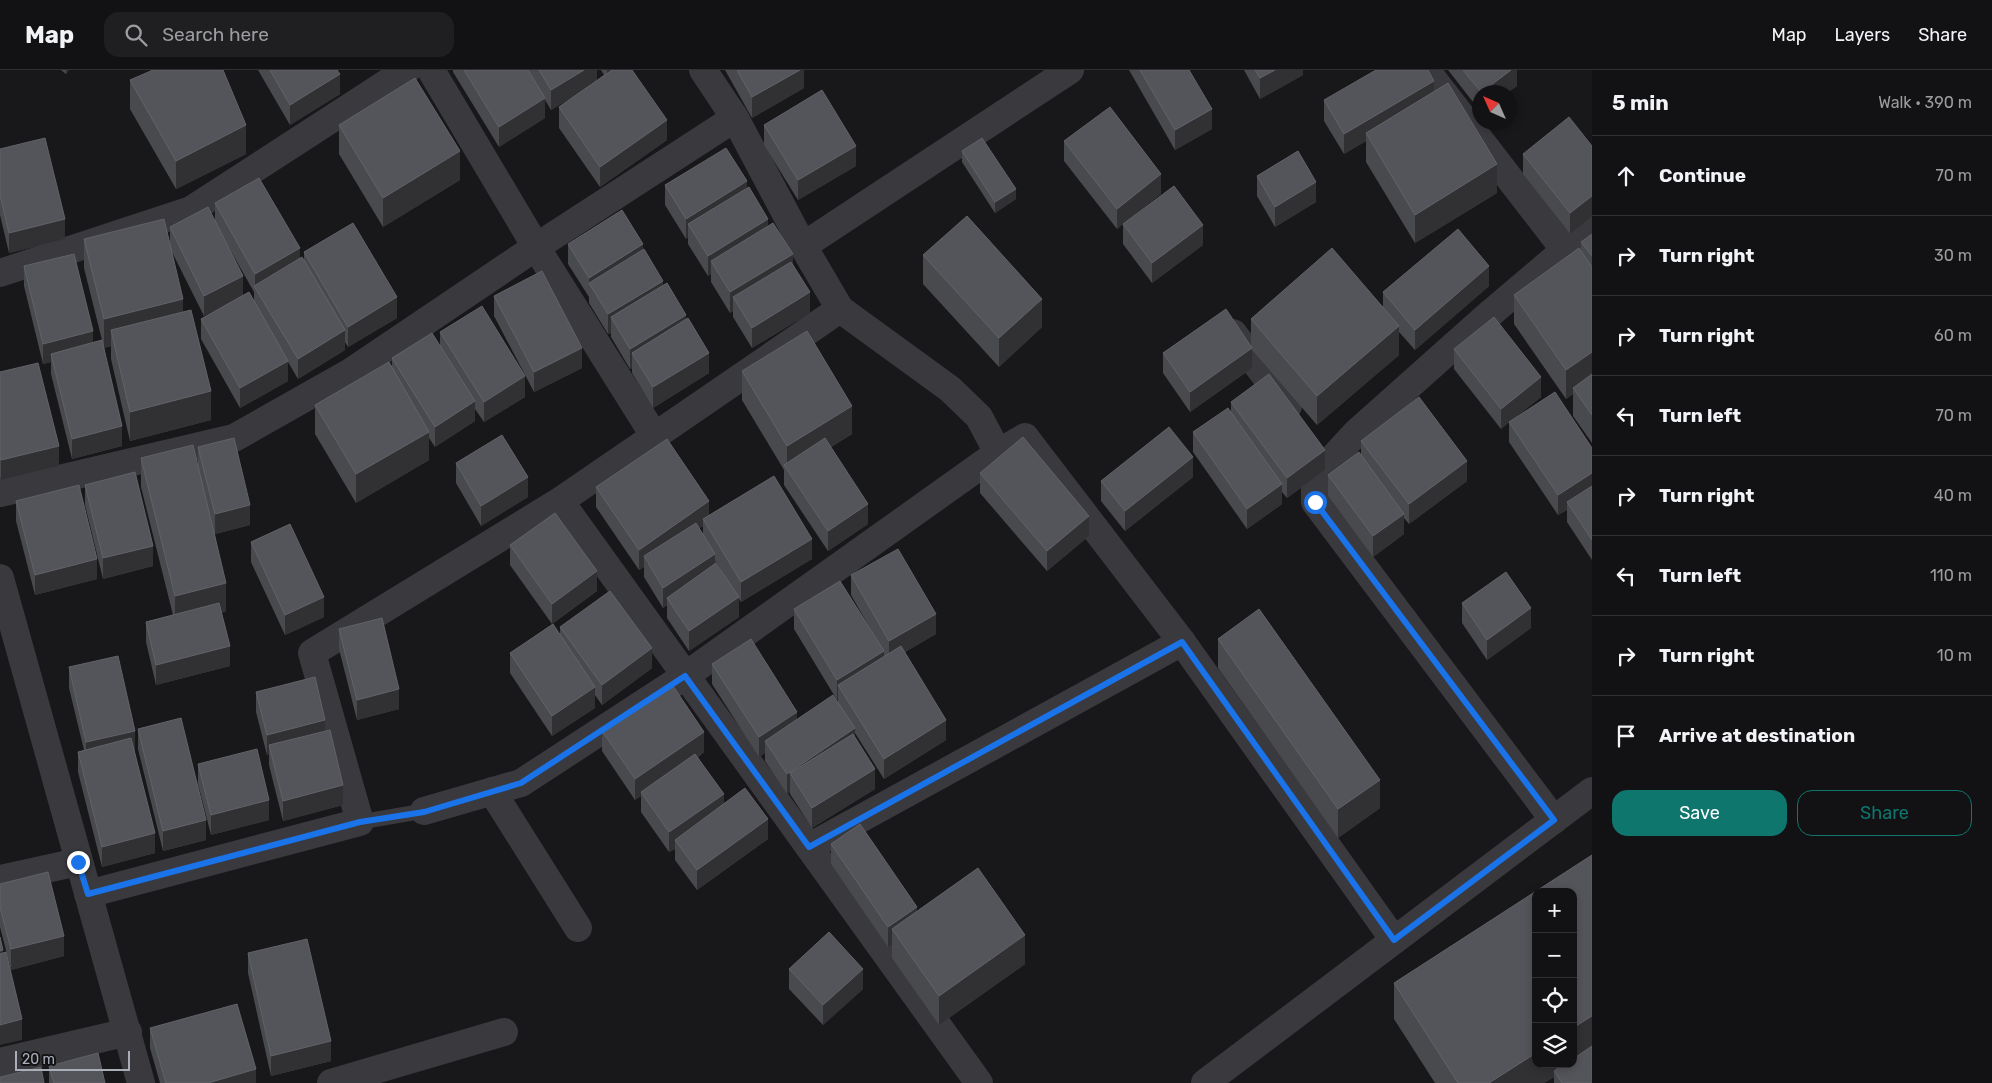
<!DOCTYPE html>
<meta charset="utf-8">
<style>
:root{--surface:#121113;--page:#1f1f21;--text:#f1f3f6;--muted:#9c9da0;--line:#313133;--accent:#0f766e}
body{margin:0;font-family:Rubik,sans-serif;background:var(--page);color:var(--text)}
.controls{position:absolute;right:15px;bottom:15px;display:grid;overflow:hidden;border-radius:10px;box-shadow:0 2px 8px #0003}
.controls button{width:45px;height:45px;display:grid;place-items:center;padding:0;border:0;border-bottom:1px solid var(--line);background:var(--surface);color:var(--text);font:25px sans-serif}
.compass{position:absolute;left:1472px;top:15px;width:45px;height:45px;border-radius:50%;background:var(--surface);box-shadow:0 2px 8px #0003;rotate:315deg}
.scale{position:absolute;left:15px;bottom:12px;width:115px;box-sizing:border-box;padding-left:5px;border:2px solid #aaaeb9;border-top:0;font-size:14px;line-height:18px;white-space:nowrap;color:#aaaeb9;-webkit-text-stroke:4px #131214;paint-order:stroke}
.stop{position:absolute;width:15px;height:15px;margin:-11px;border:4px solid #1a73e8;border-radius:50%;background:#fff}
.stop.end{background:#1a73e8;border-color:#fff;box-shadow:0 1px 5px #0008}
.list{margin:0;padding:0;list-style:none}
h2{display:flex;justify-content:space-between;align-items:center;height:65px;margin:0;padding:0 20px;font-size:21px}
h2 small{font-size:16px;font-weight:400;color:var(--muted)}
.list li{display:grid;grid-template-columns:32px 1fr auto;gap:15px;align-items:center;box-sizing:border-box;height:80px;padding:0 20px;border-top:1px solid var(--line)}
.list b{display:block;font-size:19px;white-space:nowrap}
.list em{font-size:16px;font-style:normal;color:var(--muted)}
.actions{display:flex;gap:10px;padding:15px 20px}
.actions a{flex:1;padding:11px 0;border:1px solid var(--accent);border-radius:15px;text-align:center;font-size:18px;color:var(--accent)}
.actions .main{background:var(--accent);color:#fff}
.icon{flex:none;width:28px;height:28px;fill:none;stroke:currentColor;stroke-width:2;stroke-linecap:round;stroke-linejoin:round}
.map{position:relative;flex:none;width:1592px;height:1013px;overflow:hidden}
header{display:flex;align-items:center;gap:30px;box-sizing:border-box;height:70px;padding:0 25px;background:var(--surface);border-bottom:1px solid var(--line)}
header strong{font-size:24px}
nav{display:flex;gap:28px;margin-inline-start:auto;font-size:18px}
.search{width:350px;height:45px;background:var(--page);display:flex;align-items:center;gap:12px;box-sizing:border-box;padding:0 18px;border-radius:15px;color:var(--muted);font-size:19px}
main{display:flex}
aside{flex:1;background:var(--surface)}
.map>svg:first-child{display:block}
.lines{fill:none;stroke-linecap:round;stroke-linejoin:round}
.lane{stroke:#39393e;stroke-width:15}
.street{stroke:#39393e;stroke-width:28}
.wall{fill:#494a4e;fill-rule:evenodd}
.shaded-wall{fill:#313134}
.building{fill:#54555a;stroke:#616368}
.route{stroke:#1a73e8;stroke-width:6}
</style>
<header>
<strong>Map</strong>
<div class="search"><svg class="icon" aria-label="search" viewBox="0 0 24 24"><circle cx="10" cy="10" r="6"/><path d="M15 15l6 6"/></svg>Search here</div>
<nav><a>Map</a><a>Layers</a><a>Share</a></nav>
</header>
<main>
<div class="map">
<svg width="1592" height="1013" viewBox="0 0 1592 1013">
<rect width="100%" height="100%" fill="#181719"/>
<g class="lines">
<polyline class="lane" points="360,752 424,741"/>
<g class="street">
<polyline points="431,0 536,177 655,367"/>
<polyline points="1426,0 1564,179"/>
<polyline points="735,48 803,176 840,239 950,319 979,347 998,383"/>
<polyline points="803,176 1070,0"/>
<polyline points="0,203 191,140 407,0"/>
<polyline points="1233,263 1288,336"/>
<polyline points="0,423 234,368 349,303 536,177 735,48 703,0"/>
<polyline points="560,431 979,1013"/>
<polyline points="0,508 141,1013"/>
<polyline points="492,721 578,858"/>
<polyline points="424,741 521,713 685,606 998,383 1025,367 1182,572 1394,870"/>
<polyline points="1554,750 1315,432 1315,415 1333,388 1356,363 1485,248 1592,157"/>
<polyline points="809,777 1182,572"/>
<polyline points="0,809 78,792"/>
<polyline points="88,824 360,752 312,583 560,431 840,239"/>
<polyline points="0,992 128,962"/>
<polyline points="331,1013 504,962"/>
<polyline points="1205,1013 1592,721"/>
</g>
</g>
<g class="wall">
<polygon points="61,0 69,0 66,4"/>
<polygon points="258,0 337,0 340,24 290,55"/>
<polygon points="453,0 597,0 597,10 604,5 601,0 632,0 667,70 600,117 559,58 559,37 581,22 551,40 545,30 545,48 499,77 453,2"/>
<polygon points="725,0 804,0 804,18 752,48"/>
<polygon points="1129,0 1189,0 1212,59 1175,80"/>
<polygon points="1244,0 1303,0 1303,5 1260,29"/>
<polygon points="1448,0 1517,0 1517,16 1508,22 1480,22 1480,41"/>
<polygon points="130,10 246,84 176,119 130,39"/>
<polygon points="1434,21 1497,123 1415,173 1366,92 1366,71 1344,84 1324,51 1324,30"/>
<polygon points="339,55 460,110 383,157 339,84"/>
<polygon points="764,55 856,96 798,130 764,75"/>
<polygon points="1064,71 1161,124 1124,153 1203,175 1152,213 1123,174 1123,154 1117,159 1064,91"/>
<polygon points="1592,76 1570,164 1523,104 1523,84"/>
<polygon points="0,79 65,169 9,183 0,145"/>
<polygon points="962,81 1016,129 995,143 962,92"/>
<polygon points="1257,106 1316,132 1275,157 1257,126"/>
<polygon points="665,115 747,118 768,157 793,194 810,243 752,278 733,247 733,241 730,243 711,212 711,204 708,206 688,174 688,167 686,169 665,135"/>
<path d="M215,133L304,190V182L397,248L348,277L345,272V280L298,309L288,292V311L240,338L201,269V249L234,230L204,246L171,180L183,242L211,350L130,371L111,289V276L104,278L84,198V169L170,174V157L215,150ZM228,176L254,222V231L243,225Z"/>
<polygon points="1592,164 1592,373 1573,346 1573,324 1566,329 1514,254 1514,225 1581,182 1581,172"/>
<polygon points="568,174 643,179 663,215 686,250 709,303 653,338 632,303 632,298 630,299 611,267 611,263 608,264 589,233 589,227 568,194"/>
<polygon points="923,185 1042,257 999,297 923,214"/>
<polygon points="24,196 93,273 122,376 72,389 51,304 51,292 43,294 24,216"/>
<polygon points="1489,216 1415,280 1399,262 1399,285 1317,355 1252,280 1252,298 1190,342 1163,303 1163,283 1251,275 1251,249 1383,236 1383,222"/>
<polygon points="494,226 582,298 534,322 494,246"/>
<polygon points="440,262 525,327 484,352 475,339 475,351 435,377 429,368 429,390 356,433 315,364 315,335 392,298 392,288 440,276"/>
<polygon points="1454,279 1541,327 1511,351 1592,378 1592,490 1567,452 1567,440 1558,445 1509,372 1509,352 1501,359 1454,299"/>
<polygon points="742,301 852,364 831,377 868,454 828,481 784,415 784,400 742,330"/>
<polygon points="0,302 59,396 1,410 0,407"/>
<polygon points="1231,332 1325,400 1287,428 1282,422 1282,434 1247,459 1193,382 1193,362 1231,342"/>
<polygon points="1361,371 1467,411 1409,454 1404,448 1404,464 1373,487 1328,426 1328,405 1361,385"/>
<polygon points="198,377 250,455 215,464 226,541 221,543 230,596 156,615 146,572 146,552 173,545 141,417 141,388 198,394"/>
<polygon points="456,393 528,427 481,456 456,413"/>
<polygon points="980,403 1089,466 1047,501 980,423"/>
<polygon points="1193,407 1125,461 1101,431 1101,411"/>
<polygon points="85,415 153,496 103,509 85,435"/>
<path d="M596,417L709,445L812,489L741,532L739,529V547L689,581L667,548V535L663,538L644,507V497L639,500L596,437ZM703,456V464L699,458ZM715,490L728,511L716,493Z"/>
<polygon points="16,431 97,509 35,525 16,451"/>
<polygon points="251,472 324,547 285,565 251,492"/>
<polygon points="510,475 597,521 552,554 510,495"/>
<polygon points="851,505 936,564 905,582 946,670 884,709 855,663 855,668 875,719 812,758 790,724 790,722 787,724 765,691 765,683 759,687 712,614 712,594 797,650 838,633 838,629 837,630 794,559 794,539 879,574 851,525"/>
<polygon points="1462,533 1531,558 1487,590 1462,553"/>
<polygon points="560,557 652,598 602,635 595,625 595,638 552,666 510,603 510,583 560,565"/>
<polygon points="339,559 399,639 357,650 339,579"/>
<polygon points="1218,569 1380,738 1338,768 1218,598"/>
<polygon points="69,597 135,681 134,681 155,783 102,797 78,702 78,682 84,680 69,618"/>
<polygon points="256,622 325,661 343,735 283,751 269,695 269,684 267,685 256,642"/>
<polygon points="138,659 206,770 163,781 138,679"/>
<polygon points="602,661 704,682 698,687 724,734 768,769 697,820 675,790 675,779 669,782 641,742 641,726 635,730 602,681"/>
<polygon points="198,694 269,750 211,765 198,714"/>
<polygon points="831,774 917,842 1025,894 939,955 892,888 892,875 888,877 831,794"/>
<polygon points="0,814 64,886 11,900 0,857"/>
<polygon points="248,883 331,991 271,1006 248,903"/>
<polygon points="789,899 863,919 823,955 789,919"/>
<polygon points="1394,913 1592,1013 1554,1013 1554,1007 1544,1013 1435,1013 1394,949"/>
<polygon points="150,958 256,1013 160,1013 150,978"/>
<polygon points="49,996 105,1013 49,1013"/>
</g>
<g class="shaded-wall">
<polygon points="66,0 69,0 66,4"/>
<polygon points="584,0 597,0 597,12 551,40 551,20"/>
<polygon points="607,0 621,0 607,9"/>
<polygon points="800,0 804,0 804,18 752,48 752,27"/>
<polygon points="1275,0 1303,0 1303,5 1260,29 1260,8"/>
<polygon points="1511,0 1517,0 1517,16 1508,22 1482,22"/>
<polygon points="340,4 340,24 290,55 290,35"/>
<polygon points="1434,11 1434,31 1366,63 1366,71 1344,84 1344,64"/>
<polygon points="545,28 545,48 499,77 499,57"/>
<polygon points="1212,39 1212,59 1175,80 1175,60"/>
<polygon points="667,50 667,70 600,117 600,97"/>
<polygon points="246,55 246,84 176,119 176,91"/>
<polygon points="856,76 856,96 798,130 798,110"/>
<polygon points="460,81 460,110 383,157 383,128"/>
<polygon points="1497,94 1497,123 1415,173 1415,145"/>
<polygon points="1161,104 1161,124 1117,159 1117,139"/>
<polygon points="747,111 747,131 688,154 688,167 686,169 686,149"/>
<polygon points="1316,112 1316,132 1275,157 1275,137"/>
<polygon points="1016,119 1016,129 995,143 995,132"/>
<polygon points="1592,126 1592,146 1570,164 1570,143"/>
<polygon points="65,149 65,169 9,183 9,163"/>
<polygon points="768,149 768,169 711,191 711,204 708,206 708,186"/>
<polygon points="1203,155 1203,175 1152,213 1152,193"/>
<polygon points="643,174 643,194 589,213 589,208"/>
<polygon points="300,178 300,198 255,218 255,204"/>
<polygon points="793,184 793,204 733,227 733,241 730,243 730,222"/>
<polygon points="1489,196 1489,216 1415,280 1415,260"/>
<polygon points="243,206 243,226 204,246 204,226"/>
<polygon points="663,211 663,231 611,247 611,263 608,264 608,244"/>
<polygon points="810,222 810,243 752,278 752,258"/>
<polygon points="397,227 397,248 348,277 348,257"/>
<polygon points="183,229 183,258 111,260 111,276 104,278 104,249"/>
<polygon points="1042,229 1042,257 999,297 999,268"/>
<polygon points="686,245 686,265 632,283 632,298 630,299 630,279"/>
<polygon points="1399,256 1399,285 1317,355 1317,326"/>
<polygon points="345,260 345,280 298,309 298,289"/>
<polygon points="93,261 93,281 51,284 51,292 43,294 43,274"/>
<polygon points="582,278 582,298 534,322 534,302"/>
<polygon points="1252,278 1252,298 1190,342 1190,322"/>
<polygon points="1592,282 1592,311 1573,318 1573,324 1566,329 1566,300"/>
<polygon points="709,283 709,303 653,338 653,317"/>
<polygon points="288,291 288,311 240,338 240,318"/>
<polygon points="525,306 525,327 484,352 484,332"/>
<polygon points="1541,307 1541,327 1501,359 1501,339"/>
<polygon points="211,321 211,350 130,371 130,342"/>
<polygon points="475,331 475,351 435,377 435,357"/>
<polygon points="852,336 852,364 789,403 787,399 787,376"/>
<polygon points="122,356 122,376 72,389 72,369"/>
<polygon points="429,362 429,390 356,433 356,404"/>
<polygon points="59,376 59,396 1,410 1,390"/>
<polygon points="1325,380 1325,400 1287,428 1287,408"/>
<polygon points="1193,387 1193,407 1125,461 1125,441"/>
<polygon points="1467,391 1467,411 1409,454 1409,434"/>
<polygon points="1592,403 1592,423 1567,432 1567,440 1558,445 1558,425"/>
<polygon points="528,407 528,427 481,456 481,436"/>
<polygon points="1282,414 1282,434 1247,459 1247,439"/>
<polygon points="709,431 709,451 703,449 703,456 648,494 644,486 644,497 639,500 639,480"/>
<polygon points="868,434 868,454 828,481 828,461"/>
<polygon points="250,435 250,455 215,464 215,444"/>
<polygon points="1404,444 1404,464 1373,487 1373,466"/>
<polygon points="1089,446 1089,466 1047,501 1047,481"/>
<polygon points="812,469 812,489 741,532 741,512"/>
<polygon points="153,476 153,496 103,509 103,488"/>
<polygon points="715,484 715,505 667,528 667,535 663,538 663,518"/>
<polygon points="97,489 97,509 35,525 35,505"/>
<polygon points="597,501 597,521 552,554 552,534"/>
<polygon points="226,513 226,541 175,554 175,526"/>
<polygon points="324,527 324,547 285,565 285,545"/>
<polygon points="739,527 739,547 689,581 689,561"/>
<polygon points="1531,538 1531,558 1487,590 1487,570"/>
<polygon points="936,544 936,564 889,591 889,571"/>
<polygon points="230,576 230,596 156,615 156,595"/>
<polygon points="652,578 652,598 602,635 602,615"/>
<polygon points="884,581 884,601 838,615 838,629 837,630 837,610"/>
<polygon points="595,617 595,638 552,666 552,646"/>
<polygon points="399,619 399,639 357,650 357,630"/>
<polygon points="797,642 797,662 765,671 765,683 759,687 759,667"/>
<polygon points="325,650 325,670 269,675 269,684 267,685 267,665"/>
<polygon points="946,650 946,670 884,709 884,689"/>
<polygon points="855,658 855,678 790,703 790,722 787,724 787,704"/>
<polygon points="135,661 135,681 86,692 86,672"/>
<polygon points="704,662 704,682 643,725 641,722 641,726 635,730 635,709"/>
<polygon points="875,699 875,719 812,758 812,738"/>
<polygon points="1380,710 1380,738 1338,768 1338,739"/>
<polygon points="343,715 343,735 283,751 283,731"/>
<polygon points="724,724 724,744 675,770 675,779 669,782 669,762"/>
<polygon points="269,730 269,750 211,765 211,745"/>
<polygon points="768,749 768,769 697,820 697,800"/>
<polygon points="206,750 206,770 163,781 163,761"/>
<polygon points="155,763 155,783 102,797 102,777"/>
<polygon points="917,837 917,857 892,859 892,875 888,877 888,857"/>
<polygon points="1025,865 1025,894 939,955 939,926"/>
<polygon points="64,866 64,886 11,900 11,879"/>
<polygon points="3,880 3,900 0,901 0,881"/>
<polygon points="863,899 863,919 823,955 823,935"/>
<polygon points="1592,946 1592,982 1556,1005 1554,1001 1554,1007 1544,1013 1489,1013 1536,983 1536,994 1573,994 1573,958"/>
<polygon points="22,949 22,970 0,975 0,955"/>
<polygon points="331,971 331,991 271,1006 271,986"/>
<polygon points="256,999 256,1013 208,1013"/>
</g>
<g class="building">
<polygon points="153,0 223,0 246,55 176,91 130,10"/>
<polygon points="270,0 337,0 340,4 290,35"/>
<polygon points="464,0 528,0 545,28 499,57"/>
<polygon points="539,0 584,0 551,20"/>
<polygon points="612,0 632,0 667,50 600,97 559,37"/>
<polygon points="737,0 800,0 752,27"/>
<polygon points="1140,0 1189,0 1212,39 1175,60"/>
<polygon points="1255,0 1275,0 1260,8"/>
<polygon points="1376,0 1428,0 1434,11 1344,64 1324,30"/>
<polygon points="1463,0 1511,0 1482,22 1481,22"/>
<polygon points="415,8 460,81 383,128 339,55"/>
<polygon points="1448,13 1497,94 1415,145 1366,63"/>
<polygon points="822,20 856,76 798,110 764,55"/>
<polygon points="1110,37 1161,104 1117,139 1064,71"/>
<polygon points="1569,47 1592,76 1592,126 1570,143 1523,84"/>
<polygon points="45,68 65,149 9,163 0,125 0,79"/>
<polygon points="982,68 1016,119 995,132 962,81"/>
<polygon points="726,78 747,111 686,149 665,115"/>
<polygon points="1298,81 1316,112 1275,137 1257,106"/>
<polygon points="259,108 300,178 255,204 215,133"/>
<polygon points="1174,116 1203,155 1152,193 1123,154"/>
<polygon points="749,117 768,149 708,186 688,154"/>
<polygon points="208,137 243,206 204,226 170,157"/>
<polygon points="622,140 643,174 589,208 568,174"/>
<polygon points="967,146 1042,229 999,268 923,185"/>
<polygon points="164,149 183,229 104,249 84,169"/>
<polygon points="353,153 397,227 348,257 304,182"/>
<polygon points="773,153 793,184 730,222 711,191"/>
<polygon points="1458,159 1489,196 1415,260 1383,222"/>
<polygon points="1592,164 1592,186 1581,172"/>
<polygon points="1332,178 1399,256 1317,326 1251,249"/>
<polygon points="1579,178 1592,197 1592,282 1566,300 1514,225"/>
<polygon points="644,179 663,211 608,244 589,213"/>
<polygon points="74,184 93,261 43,274 24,196"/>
<polygon points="302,187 345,260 298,289 254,216"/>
<polygon points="791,192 810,222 752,258 733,227"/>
<polygon points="542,201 582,278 534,302 494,226"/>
<polygon points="667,213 686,245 630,279 611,247"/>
<polygon points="249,222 288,291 240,318 201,249"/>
<polygon points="482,236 525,306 484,332 440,262"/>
<polygon points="1226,239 1252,278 1190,322 1163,283"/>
<polygon points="191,240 211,321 130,342 111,260"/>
<polygon points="1494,247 1541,307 1501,339 1454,279"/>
<polygon points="688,248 709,283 653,317 632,283"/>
<polygon points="807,261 852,336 787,376 742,301"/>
<polygon points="432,263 475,331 435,357 392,288"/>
<polygon points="102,270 122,356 72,369 51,284"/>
<polygon points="389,292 429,362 356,404 315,335"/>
<polygon points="38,293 59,376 1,390 0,387 0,302"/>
<polygon points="1269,304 1325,380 1287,408 1231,332"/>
<polygon points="1592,304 1592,345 1573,318"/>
<polygon points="1555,322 1592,378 1592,403 1558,425 1509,352"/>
<polygon points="1419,327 1467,391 1409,434 1361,371"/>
<polygon points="1228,338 1282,414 1247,439 1193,362"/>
<polygon points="1169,357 1193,387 1125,441 1101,411"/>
<polygon points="502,365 528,407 481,436 456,393"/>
<polygon points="1023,367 1089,446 1047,481 980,403"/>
<polygon points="234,368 250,435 215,444 198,377"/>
<polygon points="825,368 868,434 828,461 784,395"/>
<polygon points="667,369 709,431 639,480 596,417"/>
<polygon points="193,375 226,513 175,526 141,388"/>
<polygon points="1359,382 1404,444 1373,466 1328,405"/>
<polygon points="135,402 153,476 103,488 85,415"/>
<polygon points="774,406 812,469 741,512 703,449"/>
<polygon points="79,415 97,489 35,505 16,431"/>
<polygon points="1592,416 1592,470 1567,432"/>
<polygon points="555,443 597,501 552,534 510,475"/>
<polygon points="696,453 715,484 663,518 644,486"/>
<polygon points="290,454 324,527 285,545 251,472"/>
<polygon points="898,479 936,544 889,571 851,505"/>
<polygon points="716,493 739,527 689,561 667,528"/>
<polygon points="1506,502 1531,538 1487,570 1462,533"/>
<polygon points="840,511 884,581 837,610 794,539"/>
<polygon points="610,521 652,578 602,615 560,557"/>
<polygon points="219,533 230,576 156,595 146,552"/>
<polygon points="1259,539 1380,710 1338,739 1218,569"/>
<polygon points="382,548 399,619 357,630 339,559"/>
<polygon points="553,554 595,617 552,646 510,583"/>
<polygon points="751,569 797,642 759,667 712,594"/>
<polygon points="901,576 946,650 884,689 838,615"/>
<polygon points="118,586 135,661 86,672 69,597"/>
<polygon points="315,607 325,650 267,665 256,622"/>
<polygon points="671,613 704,662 635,709 602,661"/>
<polygon points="833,625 855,658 787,704 765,671"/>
<polygon points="181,648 206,750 163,761 138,659"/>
<polygon points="330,660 343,715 283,731 269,675"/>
<polygon points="853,664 875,699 812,738 790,703"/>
<polygon points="131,668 155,763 102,777 78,682"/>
<polygon points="257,679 269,730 211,745 198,694"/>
<polygon points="695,684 724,724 669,762 641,722"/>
<polygon points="745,718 768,749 697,800 675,770"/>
<polygon points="860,754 917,837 888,857 831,774"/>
<polygon points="1592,785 1592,946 1573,958 1573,822 1536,822 1536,983 1489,1013 1458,1013 1394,913"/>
<polygon points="978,798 1025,865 939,926 892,859"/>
<polygon points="48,802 64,866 11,879 0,837 0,814"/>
<polygon points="829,862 863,899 823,935 789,899"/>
<polygon points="0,867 3,880 0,881"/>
<polygon points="307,869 331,971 271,986 248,883"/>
<polygon points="6,882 22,949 0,955 0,884"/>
<polygon points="237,934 256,999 208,1013 166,1013 150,958"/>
<polygon points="1592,976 1592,1013 1562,1013 1554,1001 1564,994 1573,994 1573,989"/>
<polygon points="98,983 105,1013 54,1013 49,996"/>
<polygon points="41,997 44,1013 0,1013 0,1007"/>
</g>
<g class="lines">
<polyline class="route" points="78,792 88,824 360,752 424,742 521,713 685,606 809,777 1182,572 1394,870 1554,750 1315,432"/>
</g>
</svg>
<div class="controls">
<button>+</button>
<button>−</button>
<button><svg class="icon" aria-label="locate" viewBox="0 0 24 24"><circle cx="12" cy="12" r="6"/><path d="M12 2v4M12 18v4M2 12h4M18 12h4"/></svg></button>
<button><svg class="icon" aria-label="layers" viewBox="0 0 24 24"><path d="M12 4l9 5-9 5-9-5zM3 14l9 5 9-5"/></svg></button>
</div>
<svg class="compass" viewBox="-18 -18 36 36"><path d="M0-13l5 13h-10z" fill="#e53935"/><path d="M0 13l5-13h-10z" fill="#9c9da0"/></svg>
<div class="scale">20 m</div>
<div class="stop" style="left:1315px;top:432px"></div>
<div class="stop end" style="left:78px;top:792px"></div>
</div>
<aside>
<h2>5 min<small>Walk · 390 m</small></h2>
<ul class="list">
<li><svg class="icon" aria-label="ahead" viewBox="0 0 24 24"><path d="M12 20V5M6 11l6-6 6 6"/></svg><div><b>Continue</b></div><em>70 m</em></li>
<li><svg class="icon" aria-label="right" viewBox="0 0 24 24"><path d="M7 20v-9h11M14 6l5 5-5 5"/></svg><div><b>Turn right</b></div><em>30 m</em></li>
<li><svg class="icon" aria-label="right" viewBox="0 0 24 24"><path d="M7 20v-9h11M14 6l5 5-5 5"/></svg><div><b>Turn right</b></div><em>60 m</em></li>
<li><svg class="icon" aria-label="left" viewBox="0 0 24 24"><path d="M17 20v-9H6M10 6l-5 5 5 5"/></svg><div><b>Turn left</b></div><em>70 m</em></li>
<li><svg class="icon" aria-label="right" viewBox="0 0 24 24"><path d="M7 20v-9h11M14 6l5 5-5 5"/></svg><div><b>Turn right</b></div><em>40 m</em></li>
<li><svg class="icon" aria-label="left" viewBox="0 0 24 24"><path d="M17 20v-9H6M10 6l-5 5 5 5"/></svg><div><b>Turn left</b></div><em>110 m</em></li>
<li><svg class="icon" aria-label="right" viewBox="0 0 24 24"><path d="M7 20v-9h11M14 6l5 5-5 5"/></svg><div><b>Turn right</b></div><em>10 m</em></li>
<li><svg class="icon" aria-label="arrive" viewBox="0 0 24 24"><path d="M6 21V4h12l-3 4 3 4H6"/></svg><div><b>Arrive at destination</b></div></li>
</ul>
<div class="actions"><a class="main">Save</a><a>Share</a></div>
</aside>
</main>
